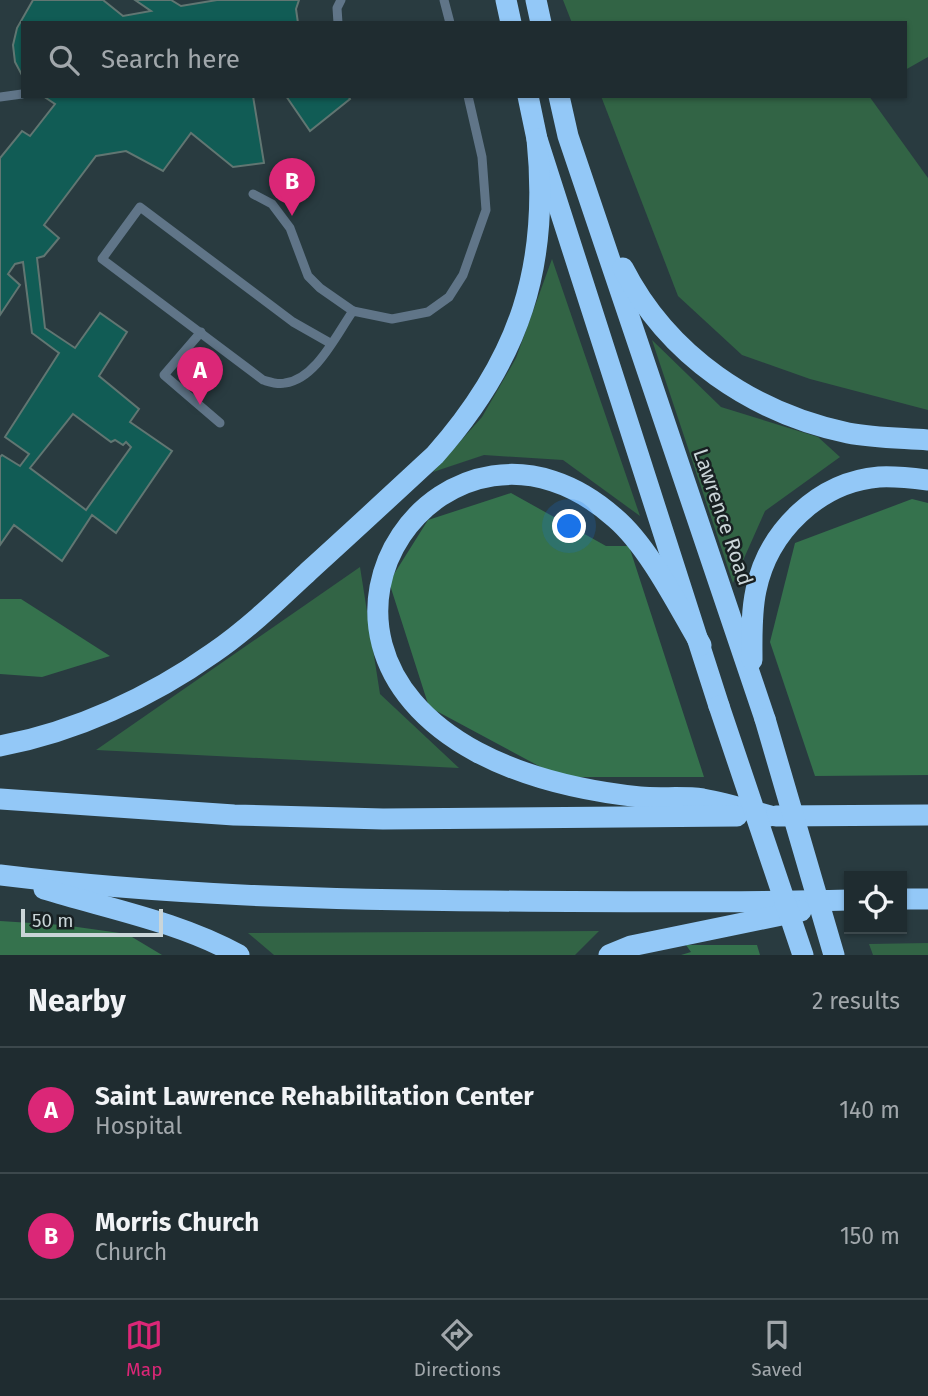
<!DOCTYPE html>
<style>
:root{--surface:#1f2c30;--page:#2c383c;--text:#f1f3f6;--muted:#a1a7ab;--line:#3c484c;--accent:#db2777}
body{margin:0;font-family:"Fira Sans",sans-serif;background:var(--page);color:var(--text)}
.controls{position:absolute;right:21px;bottom:21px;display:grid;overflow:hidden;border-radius:0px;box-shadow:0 2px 5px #0004}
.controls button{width:63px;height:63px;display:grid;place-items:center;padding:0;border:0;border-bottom:2px solid var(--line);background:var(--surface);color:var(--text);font:35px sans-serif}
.scale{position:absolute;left:21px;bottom:18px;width:142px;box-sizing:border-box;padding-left:7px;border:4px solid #cad5d8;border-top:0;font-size:19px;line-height:24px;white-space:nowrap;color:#cad5d8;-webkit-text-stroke:5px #182022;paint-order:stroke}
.you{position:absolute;left:570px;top:527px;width:24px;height:24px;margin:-18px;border:5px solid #fff;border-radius:50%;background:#1a73e8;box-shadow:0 0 0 10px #1a73e833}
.badge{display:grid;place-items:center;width:46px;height:46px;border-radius:50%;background:var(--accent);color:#fff;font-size:23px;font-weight:700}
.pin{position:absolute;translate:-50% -58px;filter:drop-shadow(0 2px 4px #0008)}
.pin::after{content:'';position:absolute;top:37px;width:24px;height:21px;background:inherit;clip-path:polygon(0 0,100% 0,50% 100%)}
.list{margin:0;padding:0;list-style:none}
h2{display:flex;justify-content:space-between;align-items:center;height:91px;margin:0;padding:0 28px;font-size:30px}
h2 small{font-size:23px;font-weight:400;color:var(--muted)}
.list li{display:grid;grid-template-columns:46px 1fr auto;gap:21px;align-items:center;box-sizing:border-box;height:126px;padding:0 28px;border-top:2px solid var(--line)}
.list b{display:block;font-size:26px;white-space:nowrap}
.list p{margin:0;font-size:23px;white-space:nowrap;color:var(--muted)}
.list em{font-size:23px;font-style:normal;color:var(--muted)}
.icon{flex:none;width:38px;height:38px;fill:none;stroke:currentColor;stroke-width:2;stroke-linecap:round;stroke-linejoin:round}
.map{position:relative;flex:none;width:928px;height:955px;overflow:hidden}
.search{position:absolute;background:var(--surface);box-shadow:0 2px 5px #0004;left:21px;right:21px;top:21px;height:77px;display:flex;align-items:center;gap:18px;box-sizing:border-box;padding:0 24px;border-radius:0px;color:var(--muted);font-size:26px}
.sheet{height:343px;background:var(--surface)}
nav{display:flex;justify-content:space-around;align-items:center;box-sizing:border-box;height:98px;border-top:2px solid var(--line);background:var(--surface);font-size:19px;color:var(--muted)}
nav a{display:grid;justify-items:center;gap:4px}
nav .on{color:var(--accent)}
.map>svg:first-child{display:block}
.green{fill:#326445}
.forest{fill:#35724d}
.building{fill:#115c55;stroke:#617672;stroke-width:2;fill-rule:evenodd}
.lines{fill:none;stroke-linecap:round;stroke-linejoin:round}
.lane{stroke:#607588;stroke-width:9}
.highway{stroke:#93c8f7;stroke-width:21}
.highway-bridge{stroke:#93c8f7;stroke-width:21}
.labels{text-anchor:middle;stroke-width:5;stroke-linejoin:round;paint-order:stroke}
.street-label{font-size:21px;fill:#cad5d8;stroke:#182022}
</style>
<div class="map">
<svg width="928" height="955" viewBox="0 0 928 955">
<rect width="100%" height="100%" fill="#293b40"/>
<g class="green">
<polygon points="563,0 928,0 928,57 905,70 905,23 572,23"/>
<polygon points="601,96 869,96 928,178 928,410 810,379 742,355 678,296"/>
<polygon points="552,259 640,516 563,460 484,455 433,472 482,417 516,358"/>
<polygon points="652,340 721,407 818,437 840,457 765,511 733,583"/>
<polygon points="360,567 380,694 459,768 96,750"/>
<polygon points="599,931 575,955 274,955 248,933"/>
<polygon points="928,943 928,955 873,955 869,944"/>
</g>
<g class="forest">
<polygon points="511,493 606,546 629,546 704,777 555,777 550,772 429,707 389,582 428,520"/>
<polygon points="912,499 928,503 928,775 815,776 770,642 795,543"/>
<polygon points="0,599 21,599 110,656 42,677 0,674"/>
<polygon points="0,921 63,925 127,934 162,955 0,955"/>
<polygon points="686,945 757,945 760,955 681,955 691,952"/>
</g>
<g class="building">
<polygon points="33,0 103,0 123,16 151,11 135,0 171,0 181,6 217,0 299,0 296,9 298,23 23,23 23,77 15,62 13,45 17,28"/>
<path d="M43,96H253L264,163L233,167L191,133L163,171L126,151L96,156L44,225L59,238L44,256L37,258L45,328L75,348L100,313L127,332L99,376L139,409L130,422L172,451L116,533L92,515L62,561L14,525L0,545V457L2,455L20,466L29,454L5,437L59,353L32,333L23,262L15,264L8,274L20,285L0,315V158L22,131L30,136L55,104ZM73,414L111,442L115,440L123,445L126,442L131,447L86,510L30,468Z"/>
<polygon points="286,96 348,96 350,99 310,131"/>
</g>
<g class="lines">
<g class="lane">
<polyline points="444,0 450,23"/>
<polyline points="338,23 337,8 341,0"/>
<polyline points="0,97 22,94"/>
<polyline points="253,194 272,204 290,228 308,276 320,288 353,311"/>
<polyline points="201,332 164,375 220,423"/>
<path d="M330,343L293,322L140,207L102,259L263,380C270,382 278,385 285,383C316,379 336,335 353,311L392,319L428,312L449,297L463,275L486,210L482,157L468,96"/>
</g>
<g class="highway">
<polyline points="506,0 511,23"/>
<polyline points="536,0 541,23"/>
<polyline points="528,96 537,139 719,706"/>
<polyline points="559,96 568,136 765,719"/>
<path d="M623,268C668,356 753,413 848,433C874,438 902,438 928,440"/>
<path d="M701,645C678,606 649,547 615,518C450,371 256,633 477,752C528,779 583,791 640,797C661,799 682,796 703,799C726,803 748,810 770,816"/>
<path d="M752,660C752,637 751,613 756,590C768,531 819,482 879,477C896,476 912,478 928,480"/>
<path d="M0,746C75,732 151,697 213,653C248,629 279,599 310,570C352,532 394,493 435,455C520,359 550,266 537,139"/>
<polyline points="0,799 234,815 383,819 737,816"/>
<polyline points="776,816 928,815"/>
<path d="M0,875C163,895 329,900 493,901C612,902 730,903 849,900"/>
<path d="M44,889C110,909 179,922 239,955"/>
<polyline points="902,899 928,899"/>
<polyline points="609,955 631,946 801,911"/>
</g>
<g class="highway-bridge">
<polyline points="719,706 803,955"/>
<polyline points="765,719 834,955"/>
</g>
</g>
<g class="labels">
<g class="street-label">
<text transform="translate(723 517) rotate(71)" y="7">Lawrence Road</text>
</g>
</g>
</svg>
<div class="controls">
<button><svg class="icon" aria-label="locate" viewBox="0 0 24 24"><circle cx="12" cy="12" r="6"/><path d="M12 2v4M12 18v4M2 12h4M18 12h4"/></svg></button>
</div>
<div class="scale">50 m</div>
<div class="you"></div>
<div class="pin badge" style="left:200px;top:405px">A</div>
<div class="pin badge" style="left:292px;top:216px">B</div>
<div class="search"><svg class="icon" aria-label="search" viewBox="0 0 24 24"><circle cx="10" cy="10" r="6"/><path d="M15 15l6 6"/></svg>Search here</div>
</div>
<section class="sheet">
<h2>Nearby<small>2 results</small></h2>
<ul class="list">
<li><span class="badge">A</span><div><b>Saint Lawrence Rehabilitation Center</b><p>Hospital</p></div><em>140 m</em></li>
<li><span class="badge">B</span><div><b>Morris Church</b><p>Church</p></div><em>150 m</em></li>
</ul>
</section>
<nav>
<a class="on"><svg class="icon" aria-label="map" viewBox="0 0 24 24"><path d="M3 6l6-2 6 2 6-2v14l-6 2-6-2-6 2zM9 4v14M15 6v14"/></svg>Map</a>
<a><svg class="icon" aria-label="directions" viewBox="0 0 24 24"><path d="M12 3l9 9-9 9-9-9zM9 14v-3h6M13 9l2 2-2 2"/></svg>Directions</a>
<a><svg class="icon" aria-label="saved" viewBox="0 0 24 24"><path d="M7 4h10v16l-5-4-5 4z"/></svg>Saved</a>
</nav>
